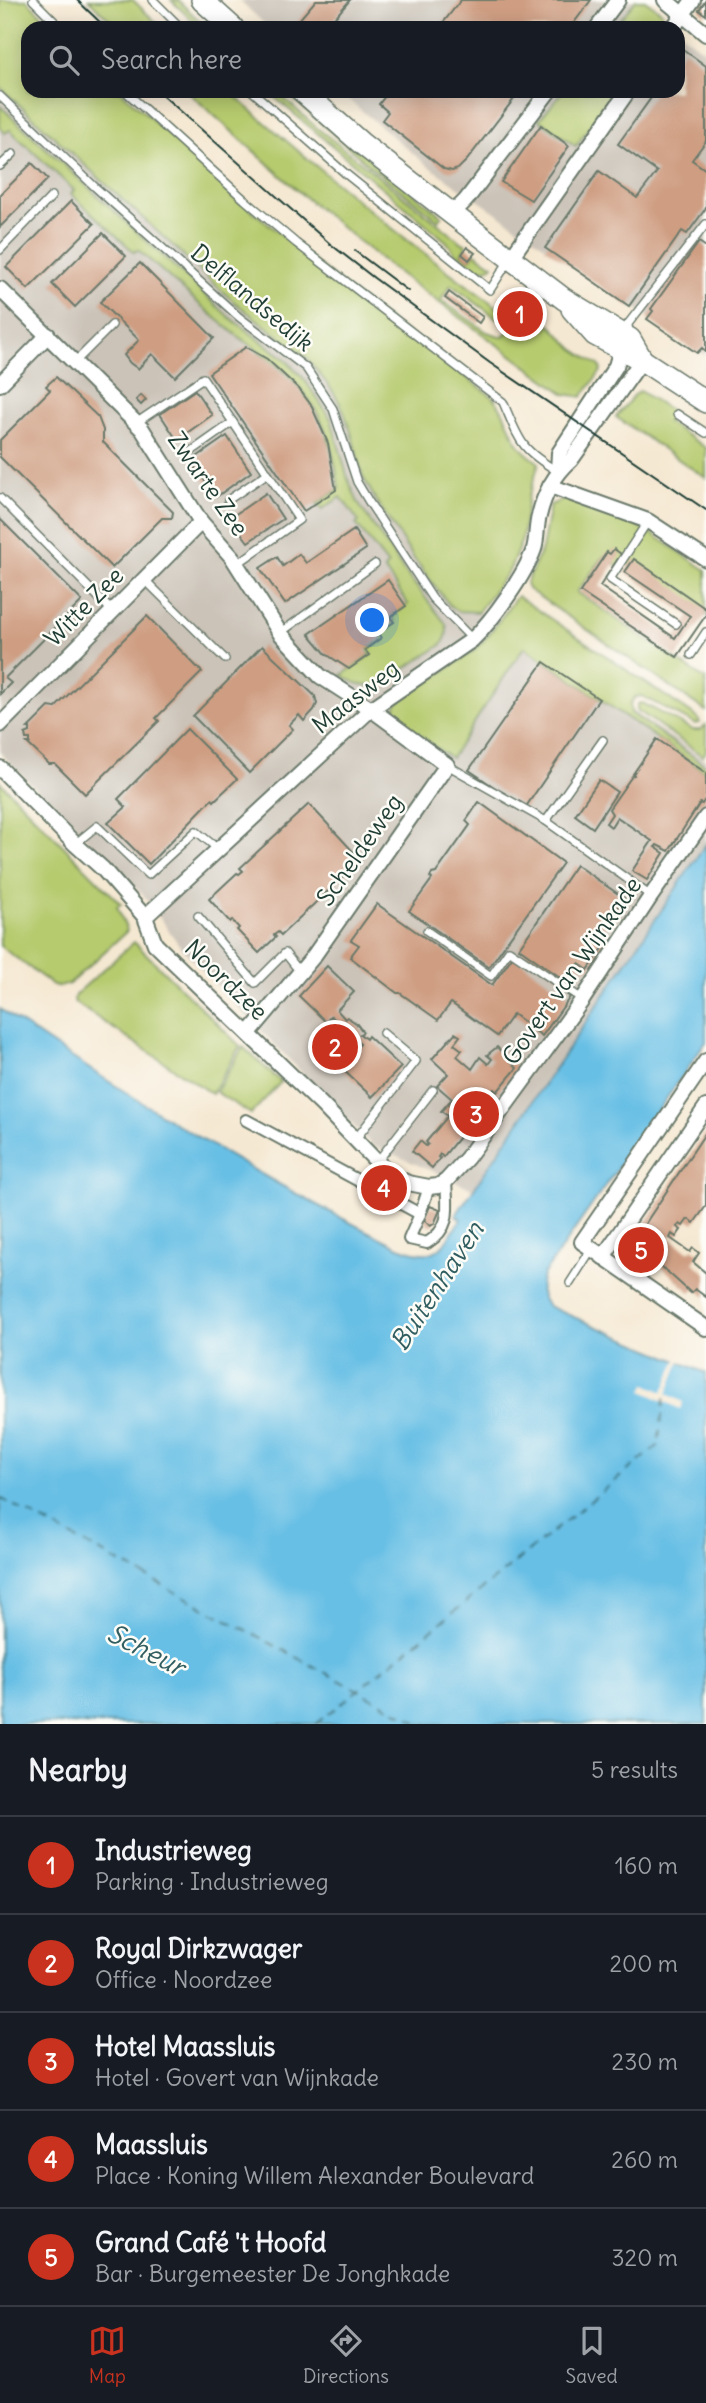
<!DOCTYPE html>
<meta charset="utf-8">
<style>
:root{--surface:#171b24;--page:#20242c;--text:#f1f3f6;--muted:#9ea1a6;--line:#363941;--accent:#c8321e}
body{margin:0;font-family:Delius,sans-serif;background:var(--page);color:var(--text)}
.you{position:absolute;left:373px;top:621px;width:24px;height:24px;margin:-18px;border:5px solid #fff;border-radius:50%;background:#1a73e8;box-shadow:0 0 0 10px #1a73e833}
.badge{display:grid;place-items:center;width:46px;height:46px;border-radius:50%;background:var(--accent);color:#fff;font-size:23px;font-weight:700}
.pin{position:absolute;translate:-50% -50%;border:4px solid #fff;box-shadow:0 2px 7px #0006}
.list{margin:0;padding:0;list-style:none}
h2{display:flex;justify-content:space-between;align-items:center;height:91px;margin:0;padding:0 28px;font-size:30px}
h2 small{font-size:23px;font-weight:400;color:var(--muted)}
.list li{display:grid;grid-template-columns:46px 1fr auto;gap:21px;align-items:center;box-sizing:border-box;height:98px;padding:0 28px;border-top:2px solid var(--line)}
.list b{display:block;font-size:26px;white-space:nowrap}
.list p{margin:0;font-size:23px;white-space:nowrap;color:var(--muted)}
.list em{font-size:23px;font-style:normal;color:var(--muted)}
.icon{flex:none;width:38px;height:38px;fill:none;stroke:currentColor;stroke-width:2;stroke-linecap:round;stroke-linejoin:round}
.map{position:relative;flex:none;width:706px;height:1724px;overflow:hidden}
.search{position:absolute;background:var(--surface);box-shadow:0 4px 18px #0003;left:21px;right:21px;top:21px;height:77px;display:flex;align-items:center;gap:18px;box-sizing:border-box;padding:0 24px;border-radius:21px;color:var(--muted);font-size:26px}
.sheet{height:581px;background:var(--surface)}
nav{display:flex;justify-content:space-around;align-items:center;box-sizing:border-box;height:98px;border-top:2px solid var(--line);background:var(--surface);font-size:19px;color:var(--muted)}
nav a{display:grid;justify-items:center;gap:4px}
nav .on{color:var(--accent)}
.map>svg:first-child{display:block}
.industrial{fill:#cbc3b8}
.green{fill:#b6ca6e;stroke:#6a8451;stroke-width:2}
.water{fill:#68bfe5;stroke:#447e8c;stroke-width:2}
.pier{fill:#f5e8d2}
.lines{fill:none;stroke-linecap:round;stroke-linejoin:round}
.ferry{stroke:#315e60;stroke-width:2;stroke-dasharray:9 7;stroke-linecap:butt}
.building{fill:#cf9e82}
.service-casing{stroke:#6a796b;stroke-width:10}
.pedestrian-casing{stroke:#6a796b;stroke-width:14}
.minor-casing{stroke:#6a796b;stroke-width:18}
.secondary-casing{stroke:#6a796b;stroke-width:24}
.service{stroke:#fff;stroke-width:7}
.pedestrian{stroke:#fff;stroke-width:10}
.minor{stroke:#fff;stroke-width:14}
.secondary{stroke:#fff;stroke-width:21}
.tram{stroke:#1f3d34;stroke-width:2}
.labels{text-anchor:middle;stroke-width:5;stroke-linejoin:round;paint-order:stroke}
.street-label{font-size:24px;fill:#1f3d34;stroke:#fdfcf7}
.water-label{font-size:26px;font-style:italic;fill:#315e60;stroke:#fdfcf7}
</style>
<div class="map">
<svg width="706" height="1724" viewBox="0 0 706 1724">
<rect width="100%" height="100%" fill="#fdfcf7"/>
<filter id="ink" filterUnits="userSpaceOnUse"><feTurbulence type="fractalNoise" baseFrequency=".0143" numOctaves="2"/><feDisplacementMap in="SourceGraphic" scale="14" xChannelSelector="R" yChannelSelector="G"/><feConvolveMatrix kernelMatrix="1 2 1 2 8 2 1 2 1" color-interpolation-filters="sRGB"/></filter>
<filter id="wash" filterUnits="userSpaceOnUse"><feTurbulence type="fractalNoise" baseFrequency=".00686" numOctaves="4" result="noise"/><feDisplacementMap in="SourceGraphic" scale="28" xChannelSelector="R" yChannelSelector="G"/><feGaussianBlur stdDeviation="1.57" result="paint"/><feColorMatrix in="noise" values="0 0 0 0 0 0 0 0 0 0 0 0 0 0 0 0 0 1.4 0 .05"/><feComposite in="paint" operator="in"/></filter>
<g filter="url(#wash)">
<rect width="100%" height="100%" fill="#f5e8d2"/>
<g class="industrial">
<polygon points="239,0 646,0 673,28 269,28"/>
<polygon points="678,31 706,52 706,356 428,166 338,91 678,91"/>
<polygon points="0,68 306,341 453,596 512,632 706,760 706,844 473,1189 372,1145 182,949 146,898 0,753"/>
</g>
<g class="green">
<path d="M0,0H27L55,28H28V91H121L255,213L357,296L493,397C506,411 508,428 518,443C523,452 531,457 539,463L528,498L522,540L510,569L478,612L458,611L451,607L413,557L377,502L363,477L351,432L342,407L332,390L307,358L233,301L0,87Z"/>
<polygon points="89,0 133,0 162,28 118,28"/>
<polygon points="171,0 178,0 207,28 200,28"/>
<polygon points="636,0 645,0 662,12 662,21 658,28 613,28"/>
<path d="M187,91H229C318,169 407,244 503,311L498,319L451,285L441,300L487,332L503,337L516,322L535,335L542,326L546,329L550,325L574,349L600,366L601,371L582,397L565,394L393,269L307,199Z"/>
<path d="M267,91H276L316,127L461,242L467,245L461,254L469,260L475,253L493,265L490,268C468,273 458,259 447,242Z"/>
<polygon points="284,91 290,91 364,154 442,216 438,220 371,167"/>
<polygon points="563,91 614,91 576,146 539,120"/>
<path d="M0,106L229,317L284,358L304,379L331,419L348,479L358,503L404,571L446,624C448,633 447,639 440,646L384,682C367,689 357,685 342,675L371,655L368,649L384,639L380,633L395,622L392,616L408,604L384,569L388,565L356,524L359,522L341,497L322,509L317,504L339,489C332,433 316,396 271,360C257,349 241,340 228,328C197,303 168,276 138,250L134,252L71,194L74,190L10,130L5,133L0,128Z"/>
<polygon points="640,391 674,413 667,422 706,448 706,478 616,417 633,396"/>
<polygon points="565,499 636,525 651,533 706,570 706,616 627,564 622,569 604,556 577,592 706,680 704,683 706,684 706,711 528,589 526,584 542,549 550,505"/>
<polygon points="517,596 698,718 700,723 695,724 642,696 635,697 630,704 631,713 706,766 706,772 524,647 451,758 401,724 394,714 397,703 475,650 489,634"/>
<polygon points="642,703 693,730 701,730 706,725 706,751 703,756 637,710 637,704"/>
<polygon points="0,782 121,904 117,906 127,931 69,984 60,987 53,985 0,946"/>
<polygon points="134,942 240,1046 212,1094 74,1002 75,995"/>
<polygon points="243,1047 281,1082 251,1114 216,1092"/>
</g>
<path class="water" d="M706,844V1042L543,1275C539,1288 539,1298 550,1307L706,1373V1724H0V1009C128,1097 259,1179 399,1247C438,1262 440,1250 461,1219L456,1215Z"/>
<polygon class="pier" points="678,1357 681,1359 667,1394 683,1402 680,1409 643,1391 646,1384 663,1392"/>
<g class="lines">
<g class="ferry">
<polyline points="0,1498 421,1724"/>
<polyline points="316,1724 658,1446 665,1394"/>
</g>
</g>
<g id="blocks">
<g class="building">
<polygon points="316,0 350,0 326,28 292,28"/>
<polygon points="461,0 591,0 570,28 439,28"/>
<polygon points="706,0 706,15 699,10"/>
<polygon points="684,50 706,66 706,141 692,160 706,170 706,208 687,234 682,231 629,306 545,248 599,171 637,198 657,172 618,144 656,91 678,91 678,59"/>
<polygon points="389,91 520,91 467,160 458,169 452,171 444,169 382,120 388,112 379,104"/>
<polygon points="541,125 569,146 531,200 501,182"/>
<polygon points="32,163 48,179 0,227 0,195"/>
<polygon points="71,201 94,224 28,289 6,267"/>
<polygon points="103,233 126,256 75,307 52,284"/>
<polygon points="699,242 706,247 706,352 702,348 697,353 647,319 653,311 651,309"/>
<polygon points="467,247 475,253 469,260 462,254"/>
<polygon points="140,263 214,338 175,377 152,354 138,369 130,363 124,355 139,340 100,302"/>
<polygon points="449,292 483,317 479,323 445,298"/>
<polygon points="246,347 267,359 299,389 311,405 328,443 336,490 304,511 209,373"/>
<polygon points="56,377 98,417 103,430 103,442 173,512 172,518 162,518 112,568 0,457 0,440 50,390 46,386"/>
<polygon points="195,390 212,415 177,440 160,414"/>
<polygon points="141,395 146,400 141,405 136,400"/>
<polygon points="227,436 251,472 216,497 191,461"/>
<polygon points="266,493 283,519 248,542 230,518"/>
<polygon points="0,519 82,601 5,678 11,683 0,694"/>
<polygon points="354,530 366,549 285,604 260,568 277,557 283,566 299,554 306,563"/>
<polygon points="614,549 621,554 600,586 675,638 690,616 625,572 634,559 706,609 706,615 677,657 580,592 607,552 610,554"/>
<polygon points="388,580 406,606 390,617 394,622 378,633 381,638 365,650 369,655 349,669 326,654 309,634"/>
<polygon points="147,616 202,672 156,718 159,721 85,794 55,764 49,764 27,743 30,743 30,739 26,739 25,734 30,732 30,728 28,728 49,707 55,708"/>
<polygon points="262,646 315,696 317,704 314,710 304,721 299,715 289,725 293,729 249,773 193,716"/>
<polygon points="544,662 599,699 525,808 469,770"/>
<polygon points="187,729 237,779 214,801 212,799 149,864 108,823 126,807 118,799"/>
<polygon points="657,739 706,773 706,798 702,804 700,803 669,851 657,845 655,847 664,853 647,880 632,871 652,841 617,817 611,827 606,823 612,814 609,809 632,776 634,775 633,774"/>
<polygon points="599,780 617,792 593,828 575,815"/>
<polygon points="479,802 563,863 489,967 409,911 432,879 430,877 432,874 436,873 470,825 466,821"/>
<polygon points="309,804 361,860 281,935 278,932 274,935 276,937 259,953 237,930 239,928 232,920 230,922 209,899 237,873 239,874 243,871 240,868"/>
<polygon points="576,865 624,898 599,934 608,941 588,970 579,964 567,982 519,948"/>
<polygon points="377,904 492,985 513,956 570,997 542,1036 513,1014 497,1036 451,1003 438,1020 400,993 397,993 350,957 359,945 351,940"/>
<polygon points="327,966 354,992 337,1010 345,1019 347,1017 356,1023 363,1032 360,1034 366,1039 368,1036 401,1067 372,1097 339,1066 360,1044 355,1039 344,1051 335,1051 329,1045 329,1036 340,1024 331,1016 326,1022 299,996"/>
<polygon points="455,1033 460,1036 454,1044 462,1050 457,1056 472,1069 480,1057 488,1064 492,1059 487,1055 497,1047 517,1068 497,1092 494,1089 480,1107 483,1109 475,1119 473,1117 470,1120 472,1121 443,1157 440,1154 438,1157 440,1158 432,1168 412,1151 420,1141 426,1146 428,1144 426,1142 448,1116 441,1111 452,1099 437,1086 448,1074 432,1059"/>
<polygon points="706,1132 706,1206 694,1223 688,1219 683,1226 680,1224 677,1227 681,1230 676,1237 672,1234 670,1238 690,1252 693,1248 699,1253 693,1262 706,1273 706,1297 695,1289 691,1293 660,1265 653,1262 646,1269 625,1254"/>
<polygon points="430,1206 440,1210 434,1224 430,1226 424,1220"/>
</g>
</g>
</g>
<g filter="url(#ink)">
<use href="#blocks" fill-opacity="0" stroke="#6a796b" stroke-width="2"/>
<g class="lines">
<defs>
<g id="service">
<polyline points="33,0 61,28"/>
<polyline points="153,0 181,28"/>
<path d="M125,91L245,200L296,243L503,402C520,441 519,448 557,471"/>
<polyline points="252,91 346,174 490,290 510,259"/>
<polyline points="0,96 95,187 239,317 306,368 333,409 357,482 369,502 432,598 472,639"/>
<polyline points="0,166 13,154"/>
<polyline points="0,250 52,196"/>
<polyline points="629,335 628,324 706,224"/>
<polyline points="75,362 112,325"/>
<polyline points="677,414 706,433"/>
<polyline points="136,423 203,378 299,520 237,564"/>
<polyline points="192,451 233,422"/>
<polyline points="0,498 112,611"/>
<polyline points="228,500 268,473"/>
<polyline points="648,521 610,579 676,624"/>
<polyline points="144,579 225,659"/>
<polyline points="280,633 375,564"/>
<polyline points="691,655 706,632"/>
<polyline points="447,765 546,821 651,896"/>
<polyline points="546,821 603,740"/>
<polyline points="75,844 97,826 148,875 196,831 218,849"/>
<polyline points="198,916 255,983 285,953 300,972"/>
<polyline points="427,931 491,976 509,950 582,999"/>
<polyline points="355,1140 416,1061 383,1033"/>
<polyline points="377,1162 433,1090"/>
<polyline points="570,1283 591,1250"/>
</g>
<g id="pedestrian">
<polyline points="246,1120 420,1214 429,1187"/>
<path d="M420,1214L409,1239L427,1243C453,1227 447,1207 446,1181"/>
</g>
<g id="minor">
<polyline points="665,0 706,34"/>
<polyline points="597,28 618,0"/>
<polyline points="673,28 693,0"/>
<polyline points="452,214 466,200 549,91"/>
<polyline points="510,259 628,91"/>
<polyline points="0,289 142,429 201,522 232,557 280,633 320,676 371,709 447,765 313,957 249,1033"/>
<polyline points="0,384 48,335"/>
<polyline points="558,471 559,453 616,366 621,349 627,342"/>
<polyline points="550,486 648,521 706,559"/>
<polyline points="0,725 201,522"/>
<polyline points="0,768 75,844 103,869 145,917 155,944 322,1105 377,1162 394,1176 408,1183 429,1187 438,1186 446,1181 467,1158 583,999 651,896 706,817"/>
<path d="M145,917L371,709L472,640C492,621 525,575 534,549C537,539 536,527 539,516C544,494 554,475 571,460L642,360"/>
<polyline points="706,1061 582,1242 706,1328"/>
<polyline points="603,1257 706,1107"/>
</g>
<g id="secondary">
<polyline points="202,0 233,28"/>
<polyline points="302,91 362,144 452,214 564,299 630,339 642,360"/>
<polyline points="572,309 595,335 642,360 706,402"/>
</g>
</defs>
<use href="#service" class="service-casing"/>
<use href="#pedestrian" class="pedestrian-casing"/>
<use href="#minor" class="minor-casing"/>
<use href="#secondary" class="secondary-casing"/>
<use href="#service" class="service"/>
<use href="#pedestrian" class="pedestrian"/>
<use href="#minor" class="minor"/>
<use href="#secondary" class="secondary"/>
<g class="tram">
<polyline points="77,0 106,28"/>
<polyline points="158,91 329,243 374,278 490,363 706,510"/>
<polyline points="355,251 408,291"/>
</g>
</g>
</g>
<g class="labels">
<g class="street-label">
<text transform="translate(252 298) rotate(40)" y="8">Delflandsedijk</text>
<text transform="translate(208 484) rotate(55)" y="8">Zwarte Zee</text>
<text transform="translate(84 607) rotate(-45)" y="8">Witte Zee</text>
<text transform="translate(356 697) rotate(-38)" y="8">Maasweg</text>
<text transform="translate(360 850) rotate(-55)" y="8">Scheldeweg</text>
<text transform="translate(572 971) rotate(-55)" y="8">Govert van Wijnkade</text>
<text transform="translate(226 980) rotate(44)" y="8">Noordzee</text>
</g>
<g class="water-label">
<text transform="translate(437 1286) rotate(-57)" y="9">Buitenhaven</text>
<text transform="translate(146 1650) rotate(27)" y="9">Scheur</text>
</g>
</g>
</svg>
<div class="you"></div>
<div class="pin badge" style="left:520px;top:314px">1</div>
<div class="pin badge" style="left:335px;top:1047px">2</div>
<div class="pin badge" style="left:476px;top:1114px">3</div>
<div class="pin badge" style="left:384px;top:1188px">4</div>
<div class="pin badge" style="left:641px;top:1250px">5</div>
<div class="search"><svg class="icon" aria-label="search" viewBox="0 0 24 24"><circle cx="10" cy="10" r="6"/><path d="M15 15l6 6"/></svg>Search here</div>
</div>
<section class="sheet">
<h2>Nearby<small>5 results</small></h2>
<ul class="list">
<li><span class="badge">1</span><div><b>Industrieweg</b><p>Parking · Industrieweg</p></div><em>160 m</em></li>
<li><span class="badge">2</span><div><b>Royal Dirkzwager</b><p>Office · Noordzee</p></div><em>200 m</em></li>
<li><span class="badge">3</span><div><b>Hotel Maassluis</b><p>Hotel · Govert van Wijnkade</p></div><em>230 m</em></li>
<li><span class="badge">4</span><div><b>Maassluis</b><p>Place · Koning Willem Alexander Boulevard</p></div><em>260 m</em></li>
<li><span class="badge">5</span><div><b>Grand Café 't Hoofd</b><p>Bar · Burgemeester De Jonghkade</p></div><em>320 m</em></li>
</ul>
</section>
<nav>
<a class="on"><svg class="icon" aria-label="map" viewBox="0 0 24 24"><path d="M3 6l6-2 6 2 6-2v14l-6 2-6-2-6 2zM9 4v14M15 6v14"/></svg>Map</a>
<a><svg class="icon" aria-label="directions" viewBox="0 0 24 24"><path d="M12 3l9 9-9 9-9-9zM9 14v-3h6M13 9l2 2-2 2"/></svg>Directions</a>
<a><svg class="icon" aria-label="saved" viewBox="0 0 24 24"><path d="M7 4h10v16l-5-4-5 4z"/></svg>Saved</a>
</nav>
